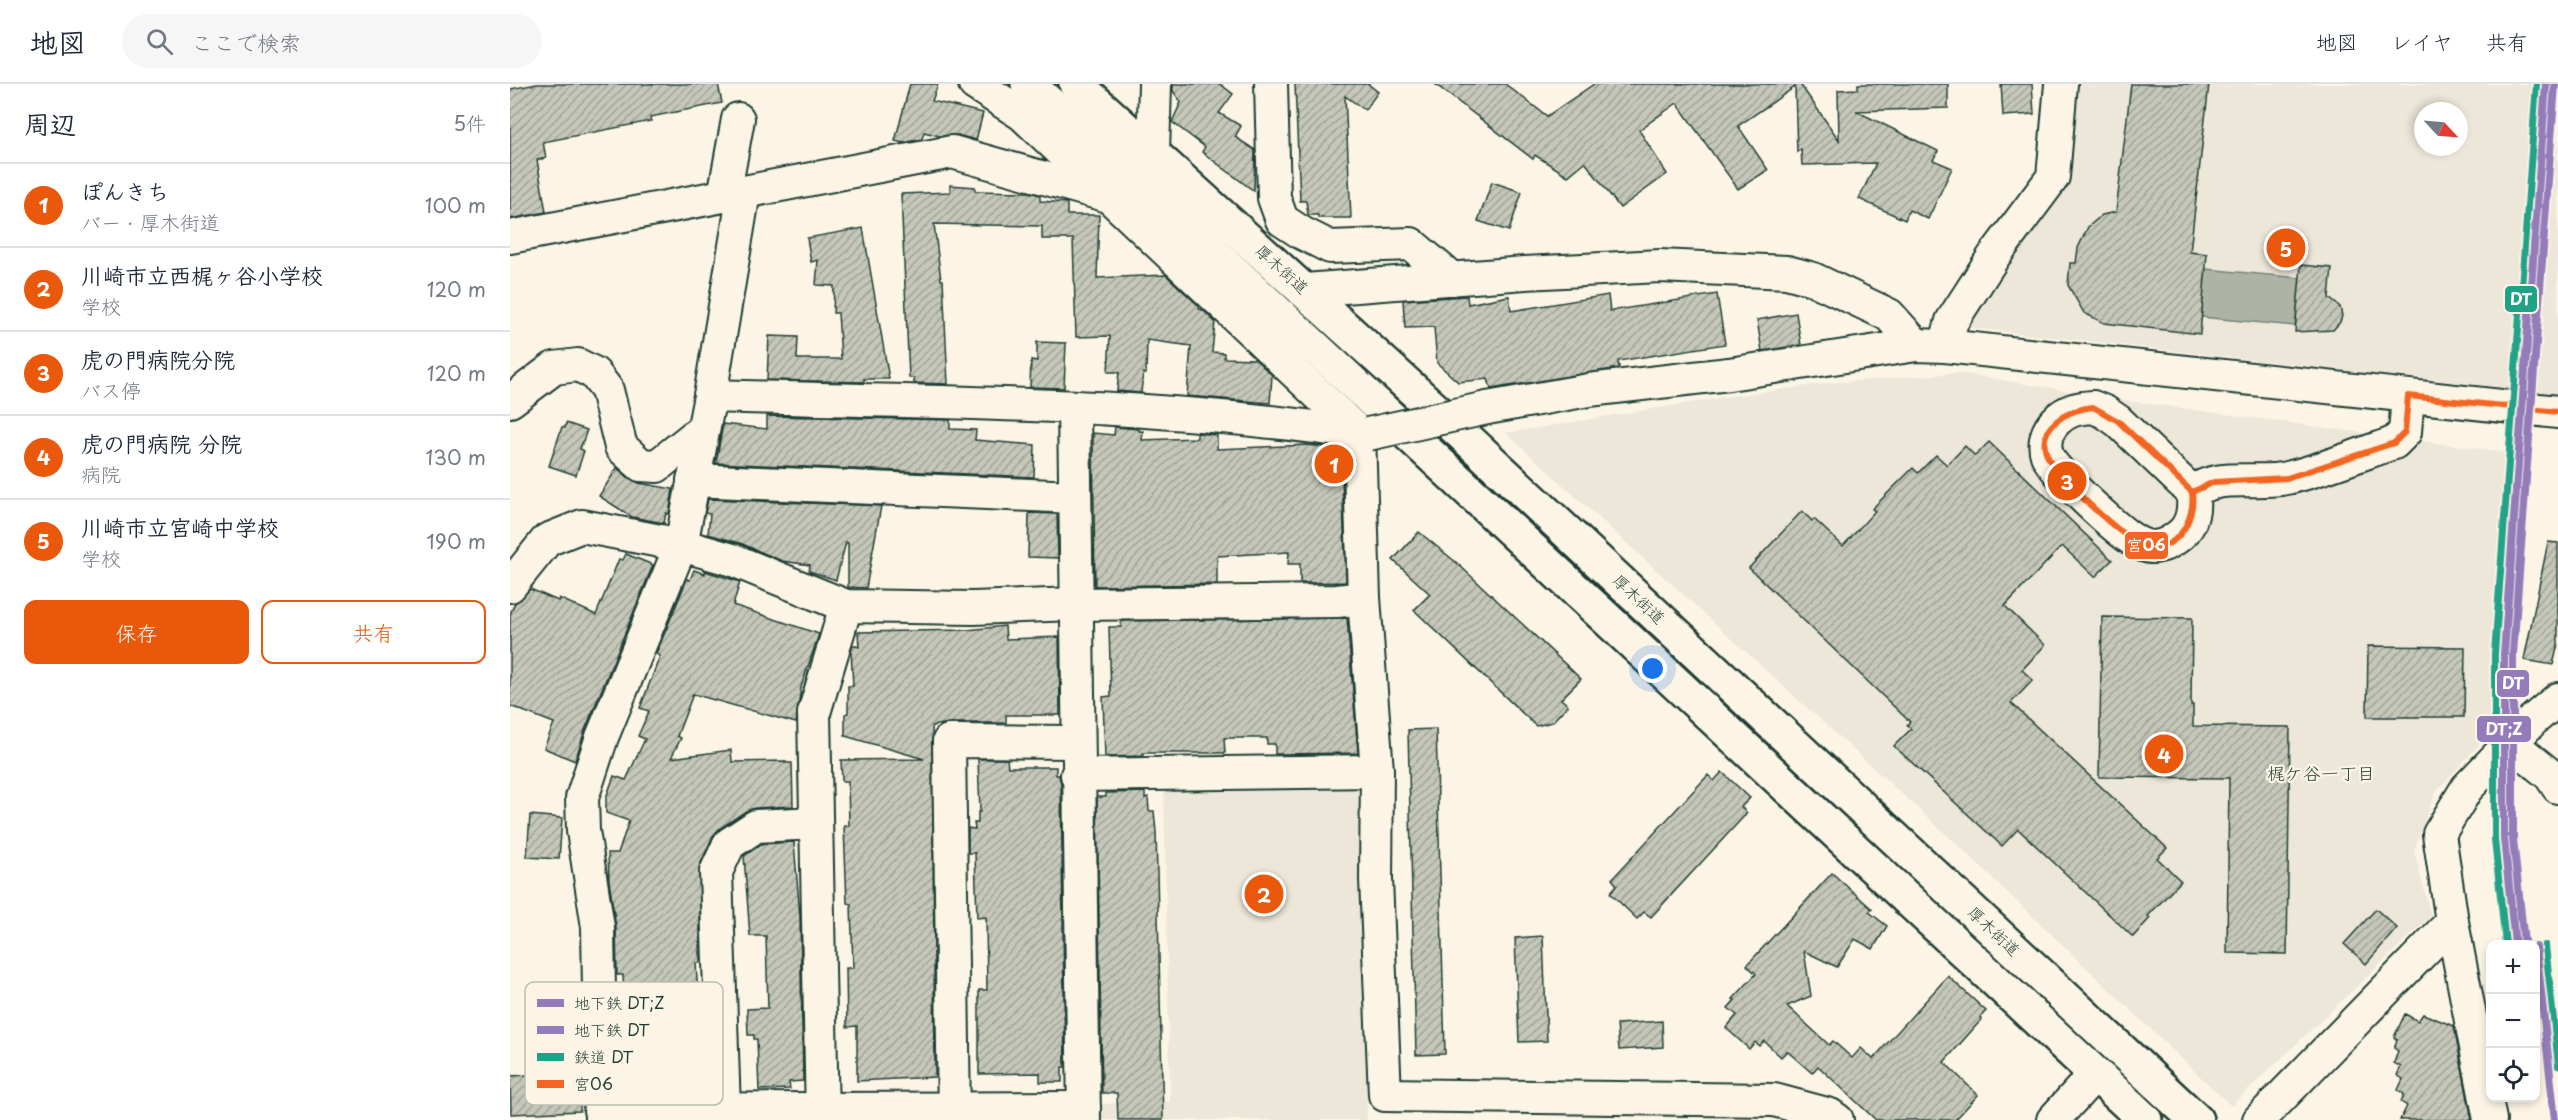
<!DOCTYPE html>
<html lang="ja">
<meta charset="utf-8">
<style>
:root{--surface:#fff;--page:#f6f6f7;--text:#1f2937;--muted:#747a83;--line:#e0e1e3;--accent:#ea580c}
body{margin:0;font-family:"Playpen Sans","Klee One",sans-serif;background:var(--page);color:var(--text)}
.controls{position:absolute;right:18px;bottom:18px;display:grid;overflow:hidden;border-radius:12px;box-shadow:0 3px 9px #0003}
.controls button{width:54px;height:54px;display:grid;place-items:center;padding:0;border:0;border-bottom:2px solid var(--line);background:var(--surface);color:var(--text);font:30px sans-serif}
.compass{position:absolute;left:1904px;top:18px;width:54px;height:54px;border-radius:50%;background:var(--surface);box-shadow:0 3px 9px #0003;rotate:116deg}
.you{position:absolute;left:1143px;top:585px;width:21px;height:21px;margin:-15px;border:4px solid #fff;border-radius:50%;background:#1a73e8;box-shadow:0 0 0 9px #1a73e833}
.badge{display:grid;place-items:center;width:39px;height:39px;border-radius:50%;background:var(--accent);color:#fff;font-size:20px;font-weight:700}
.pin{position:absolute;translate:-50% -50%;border:3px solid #fff;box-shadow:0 2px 6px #0006}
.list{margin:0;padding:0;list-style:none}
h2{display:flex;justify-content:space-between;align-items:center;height:78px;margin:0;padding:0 24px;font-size:26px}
h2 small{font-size:20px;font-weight:400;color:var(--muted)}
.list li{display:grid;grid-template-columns:39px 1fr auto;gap:18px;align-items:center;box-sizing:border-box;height:84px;padding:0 24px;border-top:2px solid var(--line)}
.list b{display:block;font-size:22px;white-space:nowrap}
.list p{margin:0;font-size:20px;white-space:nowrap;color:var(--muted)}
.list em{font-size:20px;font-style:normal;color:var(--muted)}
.actions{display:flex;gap:12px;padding:18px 24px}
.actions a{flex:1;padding:14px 0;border:2px solid var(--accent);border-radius:12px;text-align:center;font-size:21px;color:var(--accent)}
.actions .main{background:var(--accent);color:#fff}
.icon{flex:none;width:33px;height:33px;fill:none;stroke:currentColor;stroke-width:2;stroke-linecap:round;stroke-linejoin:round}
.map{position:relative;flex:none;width:2048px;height:1036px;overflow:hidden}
header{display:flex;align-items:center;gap:36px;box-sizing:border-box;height:84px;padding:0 30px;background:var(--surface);border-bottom:2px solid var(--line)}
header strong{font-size:28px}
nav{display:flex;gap:33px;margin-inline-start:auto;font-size:21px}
.search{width:420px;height:54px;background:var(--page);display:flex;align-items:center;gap:15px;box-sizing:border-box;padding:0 21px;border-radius:33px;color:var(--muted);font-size:22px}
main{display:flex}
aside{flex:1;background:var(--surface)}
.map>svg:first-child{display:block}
.built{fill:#ece7d8;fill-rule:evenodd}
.water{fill:#aeb3a7;stroke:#758479;stroke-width:1.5}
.building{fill:url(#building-hatch);stroke:#1f3d34;stroke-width:1.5}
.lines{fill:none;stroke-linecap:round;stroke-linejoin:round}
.minor-casing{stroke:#1f3d34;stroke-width:36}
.highway-casing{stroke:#1f3d34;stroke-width:38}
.minor{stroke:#fcf5e5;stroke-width:32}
.highway{stroke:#fcf5e5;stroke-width:33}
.minor-bridge-casing{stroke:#1f3d34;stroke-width:36;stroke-linecap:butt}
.minor-bridge{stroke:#fcf5e5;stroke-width:32}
.bus-1-casing{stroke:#fcf5e5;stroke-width:10}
.bus-1{stroke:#f26522;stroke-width:6}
.rail-1-casing{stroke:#fcf5e5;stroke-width:12}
.rail-1{stroke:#20a288;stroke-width:8}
.metro-1-casing{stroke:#fcf5e5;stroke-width:12}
.metro-2-casing{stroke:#fcf5e5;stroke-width:12}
.metro-1{stroke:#937cb9;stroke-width:8}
.metro-2{stroke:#937cb9;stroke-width:8}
.labels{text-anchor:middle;stroke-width:4.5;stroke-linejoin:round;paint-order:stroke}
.street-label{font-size:16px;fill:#1f3d34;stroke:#fcf5e5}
.neighbourhood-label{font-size:18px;fill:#1f3d34;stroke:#fcf5e5}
.key{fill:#fcf5e5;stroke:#babeb0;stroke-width:1.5}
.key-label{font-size:16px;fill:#1f3d34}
.line-badge{stroke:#fcf5e5;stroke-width:2}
.badge-label{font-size:16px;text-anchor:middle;font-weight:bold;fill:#fff}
</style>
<header>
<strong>地図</strong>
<div class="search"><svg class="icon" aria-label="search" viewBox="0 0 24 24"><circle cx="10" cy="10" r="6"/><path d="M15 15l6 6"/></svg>ここで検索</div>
<nav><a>地図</a><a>レイヤ</a><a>共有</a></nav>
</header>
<main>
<aside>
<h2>周辺<small>5件</small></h2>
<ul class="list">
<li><span class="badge">1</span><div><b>ぽんきち</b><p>バー · 厚木街道</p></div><em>100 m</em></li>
<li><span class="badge">2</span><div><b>川崎市立西梶ヶ谷小学校</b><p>学校</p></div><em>120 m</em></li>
<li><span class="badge">3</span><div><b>虎の門病院分院</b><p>バス停</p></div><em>120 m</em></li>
<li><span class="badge">4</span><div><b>虎の門病院 分院</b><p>病院</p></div><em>130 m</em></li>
<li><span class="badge">5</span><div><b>川崎市立宮崎中学校</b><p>学校</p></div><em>190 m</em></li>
</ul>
<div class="actions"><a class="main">保存</a><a>共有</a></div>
</aside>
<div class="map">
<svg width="2048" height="1036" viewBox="0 0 2048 1036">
<defs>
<pattern id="building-hatch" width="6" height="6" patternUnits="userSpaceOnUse" patternTransform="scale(1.5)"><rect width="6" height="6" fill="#c5c7b9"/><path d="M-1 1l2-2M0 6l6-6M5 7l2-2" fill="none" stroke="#9fa397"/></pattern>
</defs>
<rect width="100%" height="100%" fill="#fcf5e5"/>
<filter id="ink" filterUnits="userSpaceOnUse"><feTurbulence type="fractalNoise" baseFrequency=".0167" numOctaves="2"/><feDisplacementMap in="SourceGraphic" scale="12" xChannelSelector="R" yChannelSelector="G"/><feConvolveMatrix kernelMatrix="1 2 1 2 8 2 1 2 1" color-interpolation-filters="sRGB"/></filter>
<g filter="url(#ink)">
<g class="built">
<path d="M1562,0H2048V310L1461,244L1455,235L1552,93ZM1913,27H1949V63H1913Z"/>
<polygon points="1449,289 1626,318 2008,370 1994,633 1926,708 1904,766 1921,832 1721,1022 1450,763 996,349 1215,313 1320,299"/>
<polygon points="848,700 857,1036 591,1036 591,1020 660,1018 654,707"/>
</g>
<polygon class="water" points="1696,185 1790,194 1785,242 1691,233"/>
<g class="building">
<polygon points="27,0 208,0 212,19 140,33 141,37 33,58 36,74 27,76 36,128 0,135 0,5"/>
<polygon points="400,0 428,0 422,17 473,29 466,56 447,51 429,52 414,48 412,55 393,59 385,57"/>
<polygon points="663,0 710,0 723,10 709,29 731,42 725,53 745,66 744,107 692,68 695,63 662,38 671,18 663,7"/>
<polygon points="785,0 858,0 868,8 855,26 835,12 841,134 808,134 808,131 798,131 796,117 790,117"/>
<polygon points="925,0 995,0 1037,32 1084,0 1290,0 1329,56 1328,6 1348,5 1348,0 1438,0 1438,24 1346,27 1428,67 1423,76 1442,84 1418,135 1399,126 1395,136 1349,115 1366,79 1292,81 1291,65 1287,68 1285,3 1228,42 1258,86 1228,105 1167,19 1129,46 1157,90 1110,124 1075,78 1058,92 1025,71 1023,75"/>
<polygon points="1491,0 1522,0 1524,30 1493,32"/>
<polygon points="1621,0 1699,0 1680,168 1697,170 1690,250 1594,239 1574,229 1558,201 1560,179 1566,179 1568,164 1578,143 1592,131 1606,128"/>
<polygon points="982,98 1012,108 999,147 968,137"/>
<polygon points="440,101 465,103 465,107 519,108 530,111 530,117 557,119 557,131 589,131 587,194 656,191 689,222 689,225 693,226 705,238 702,268 714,269 714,274 745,275 762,291 760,319 677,312 681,262 637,256 636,290 633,289 631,309 607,307 609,288 598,288 600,252 566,253 563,155 532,155 532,142 424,140 431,196 433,196 438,300 404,299 404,294 399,294 391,110 440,108"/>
<polygon points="353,144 379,295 354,295 354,298 257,296 259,252 288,253 287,275 331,275 328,229 323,229 324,202 306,201 308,176 301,178 297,154"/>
<polygon points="1791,181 1822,184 1819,214 1830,223 1832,232 1830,238 1823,246 1785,248"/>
<polygon points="1207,210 1215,260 1108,277 1109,284 981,305 978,295 948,298 927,279 924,243 895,244 893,216 957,212 958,220 999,212 1001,227 1098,211 1100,227"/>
<polygon points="1286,229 1291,261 1252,267 1247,236"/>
<polygon points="527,258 556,259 554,304 520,303 521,276 527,277"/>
<polygon points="257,332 440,336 440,345 466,346 465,356 525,361 524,393 206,379 213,340 257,345"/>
<polygon points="56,339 77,346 70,365 74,367 66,391 39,382 52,343 55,344"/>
<polygon points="605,343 629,345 629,347 633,347 632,356 687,354 687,349 707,351 707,365 797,361 831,365 836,498 790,499 790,480 778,480 779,468 707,472 707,500 585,502 583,349 604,351"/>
<polygon points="1479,358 1602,476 1585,493 1552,462 1495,522 1535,561 1512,586 1523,596 1501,619 1657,764 1647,774 1671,797 1638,832 1640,834 1623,853 1508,745 1492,762 1384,662 1401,645 1397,641 1400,638 1239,484 1292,427 1302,437 1304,435 1333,462 1365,427 1362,425 1403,384 1408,389 1426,371 1437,381 1455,362 1465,372"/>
<polygon points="107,384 119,394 129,399 163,405 159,430 156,429 154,439 122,433 89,412"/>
<polygon points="198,415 371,422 356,504 338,503 338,459 336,458 326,496 299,487 300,481 272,477 230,459 198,450 200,430 195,429"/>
<polygon points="519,429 547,430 548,474 518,473"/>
<polygon points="909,448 947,479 1071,595 1051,615 1058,621 1042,638 1026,642 904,526 920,510 883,476"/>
<polygon points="2038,458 2048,459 2048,560 2043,581 2014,576"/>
<polygon points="116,470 143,481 75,646 65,677 34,664 44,639 0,622 0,530 5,519 20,505 48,517 49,514 86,531 109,475 113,476"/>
<polygon points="184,486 195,490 195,487 230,498 223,521 309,550 291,603 286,639 183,610 167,652 171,654 161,674 221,666 222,678 276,677 275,679 282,679 283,722 245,724 236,727 209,745 203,752 190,781 190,879 186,879 191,962 187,962 190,1003 170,1005 170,1008 111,1008 111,954 116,953 113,891 107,891 106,843 99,797 98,769 108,769 119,737 96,729 96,714 104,692 116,696 135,655 128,652 139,627 130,624 150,572 146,570 177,495 180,496"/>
<polygon points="1592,533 1682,534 1681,621 1683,621 1683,642 1780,643 1777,870 1717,869 1719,694 1589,693"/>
<polygon points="837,534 848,669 765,670 765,660 757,660 757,654 714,654 715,669 633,669 633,672 595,673 593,613 601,612 599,543 611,543 611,537"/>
<polygon points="495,542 496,555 549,553 550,631 496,631 496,639 439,639 422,642 425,993 347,997 347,942 337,943 336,884 343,884 341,820 337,819 334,742 339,742 338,697 332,697 331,676 414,675 335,652 335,630 338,629 338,602 343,602 341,567 343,561 349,563 348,548 457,546"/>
<polygon points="1858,562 1955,563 1954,633 1857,633"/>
<polygon points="926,645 935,970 906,971 898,646"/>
<polygon points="468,675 497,675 498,683 546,683 546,691 549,691 551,700 555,983 552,983 552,998 530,998 530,989 469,990 469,906 477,906 476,833 467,834 465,769 458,769 458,744 465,745 464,739 468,739 468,728 470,728"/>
<polygon points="1212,688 1240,714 1231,723 1237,729 1141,833 1134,828 1127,835 1100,809 1107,801 1102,795 1198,691 1204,697"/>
<polygon points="635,708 635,714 638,713 639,727 644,727 646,748 653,1036 608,1036 607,1009 592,1009 587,713 596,713 596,709"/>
<polygon points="20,731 52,734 49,775 17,773"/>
<polygon points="284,758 290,833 293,997 279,998 280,1005 249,1006 247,955 244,955 244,951 238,951 237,925 258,924 256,852 240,852 234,772 252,760"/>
<polygon points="1322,789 1362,825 1359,828 1377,842 1363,865 1345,855 1327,883 1294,867 1301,912 1277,922 1319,961 1323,957 1342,974 1351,964 1363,975 1438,892 1476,927 1470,933 1472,935 1434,978 1468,1011 1445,1036 1366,1036 1308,982 1302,989 1277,967 1271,973 1254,957 1249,962 1245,958 1239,965 1216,944 1227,931 1218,924 1225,916 1223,915 1246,890 1237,881"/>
<polygon points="1866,825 1887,844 1856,880 1834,860"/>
<polygon points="1033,852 1037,957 1009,958 1005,854"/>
<polygon points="1895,930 1908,937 1913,930 1944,942 1962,1036 1890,1036 1897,1022 1891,1018 1894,1010 1888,1006 1893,995 1887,991 1891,983 1884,979 1888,967 1884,964 1887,956 1884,953"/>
<polygon points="1152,937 1153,963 1109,966 1107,940"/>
<polygon points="64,989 64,995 70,995 70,1027 1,1030 0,992"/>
</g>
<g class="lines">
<defs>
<g id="minor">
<polyline points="465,0 512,30 849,349 854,514 867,687 866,795 875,1011 1264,1016 1320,1031 1327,1036"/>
<polyline points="761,0 764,114 772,136 792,149 820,163 901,160 942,195"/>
<polyline points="643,69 645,0"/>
<polyline points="214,112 228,35"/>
<polyline points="0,153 442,68 595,111"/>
<polyline points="795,206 1015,189 1150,182 1277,188 1303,195 1379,231 1406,261"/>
<polyline points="1435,262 1442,237 1484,172 1543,93 1551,0"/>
<path d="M200,312C418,319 638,317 854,350"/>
<polyline points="0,317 44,284 68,281 84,289 97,306 111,363 131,381 147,382 192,346"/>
<path d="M1583,323L1595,328L1608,337L1682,408C1685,422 1683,440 1671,450C1663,457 1653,463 1642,463C1638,463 1629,460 1625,457C1609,448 1542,387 1537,371C1533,359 1537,346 1546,337C1557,326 1567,324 1583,323Z"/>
<polyline points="564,324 574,1036"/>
<polyline points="977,324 1079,306 1219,290 1406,261 1435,262 2048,328"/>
<polyline points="183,396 564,413"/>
<path d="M1682,408C1710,388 1746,401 1777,394C1813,386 1849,370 1884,359L1895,348L1898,312"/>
<polyline points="0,502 37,456 72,442 171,461 223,476 336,522 463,524 565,520 827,517 854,514"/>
<polyline points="2002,660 2040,691 2048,703"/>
<polyline points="567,691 867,687"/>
<polyline points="90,1026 574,1024"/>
<polyline points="214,1026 206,788 219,760 246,742 306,739"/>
<polyline points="91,1036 88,843 73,747 72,714 92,653 171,461 200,312 234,108"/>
<polyline points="312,1036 304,629 336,522"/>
<polyline points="444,1036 439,657 567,658"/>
<polyline points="1543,1036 1585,990"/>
<polyline points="1749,1036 1942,838"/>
<polyline points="1980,1036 1942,838 1929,750 1957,704 2023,636 2048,615"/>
</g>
<g id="highway">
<polyline points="518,0 692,158 1635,1036"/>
<polyline points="566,0 952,350 1686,1036"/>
</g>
</defs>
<use href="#minor" class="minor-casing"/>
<use href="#highway" class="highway-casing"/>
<use href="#minor" class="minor"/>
<use href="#highway" class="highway"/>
<defs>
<polyline id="minor-bridge" points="858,350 977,324"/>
</defs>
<use href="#minor-bridge" class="minor-bridge-casing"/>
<use href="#minor-bridge" class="minor-bridge"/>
<defs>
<g id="bus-1">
<path d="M1583,323L1608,337L1682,408C1686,435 1666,472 1633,461C1612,454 1546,392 1537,371C1525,342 1560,325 1583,323Z"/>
<polyline points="1682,408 1704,398 1777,394 1884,359 1895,348 1898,312 2048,328"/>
</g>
</defs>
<use href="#bus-1" class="bus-1-casing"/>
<use href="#bus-1" class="bus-1"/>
<defs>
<g id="rail-1">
<polyline points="1996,860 1985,755 1985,570 2027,0"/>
<polyline points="2035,862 2048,981"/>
</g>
</defs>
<use href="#rail-1" class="rail-1-casing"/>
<use href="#rail-1" class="rail-1"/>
<defs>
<g id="metro-1">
<polyline points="2005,860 1994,755 1994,570 2036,0"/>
<polyline points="2026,863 2045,1036"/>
</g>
<polyline id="metro-2" points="2014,859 2003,755 2003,570 2045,1"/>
</defs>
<use href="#metro-1" class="metro-1-casing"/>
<use href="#metro-2" class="metro-2-casing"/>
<use href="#metro-1" class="metro-1"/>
<use href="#metro-2" class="metro-2"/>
</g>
</g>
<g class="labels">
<g class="street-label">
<text transform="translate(772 185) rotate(42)" y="6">厚木街道</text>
<text transform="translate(1129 515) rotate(43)" y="6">厚木街道</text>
<text transform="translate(1484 847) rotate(43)" y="6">厚木街道</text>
</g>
<g class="neighbourhood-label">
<text x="1811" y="696">梶ケ谷一丁目</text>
</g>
</g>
<rect x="15" y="898" width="198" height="123" rx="9" class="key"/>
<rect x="27" y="915" width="27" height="8" fill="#937cb9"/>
<rect x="27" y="942" width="27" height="8" fill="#937cb9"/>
<rect x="27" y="969" width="27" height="8" fill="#20a288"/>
<rect x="27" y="996" width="27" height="8" fill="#f26522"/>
<g class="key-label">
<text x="64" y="925">地下鉄 DT;Z</text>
<text x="64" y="952">地下鉄 DT</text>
<text x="64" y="979">鉄道 DT</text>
<text x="64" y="1006">宮06</text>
</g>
<g class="line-badge">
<rect x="1994" y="201" width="34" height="28" rx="6" fill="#20a288"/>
<rect x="1614" y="447" width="45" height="29" rx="6" fill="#f26522"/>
<rect x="1986" y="585" width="34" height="29" rx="6" fill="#937cb9"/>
<rect x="1966" y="631" width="56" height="28" rx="6" fill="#937cb9"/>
</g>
<g class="badge-label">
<text x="2011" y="221">DT</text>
<text x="1636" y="467">宮06</text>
<text x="2003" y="605">DT</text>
<text x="1994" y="651">DT;Z</text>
</g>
</svg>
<div class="controls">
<button>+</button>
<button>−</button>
<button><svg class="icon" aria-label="locate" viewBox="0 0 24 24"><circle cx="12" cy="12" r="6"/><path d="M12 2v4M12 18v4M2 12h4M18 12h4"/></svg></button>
</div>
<svg class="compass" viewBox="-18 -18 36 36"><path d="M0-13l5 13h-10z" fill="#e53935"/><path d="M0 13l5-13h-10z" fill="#747a83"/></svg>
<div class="you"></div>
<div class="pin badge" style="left:824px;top:380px">1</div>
<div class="pin badge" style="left:754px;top:810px">2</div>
<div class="pin badge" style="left:1557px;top:397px">3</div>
<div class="pin badge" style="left:1654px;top:670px">4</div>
<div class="pin badge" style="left:1776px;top:164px">5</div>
</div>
</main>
